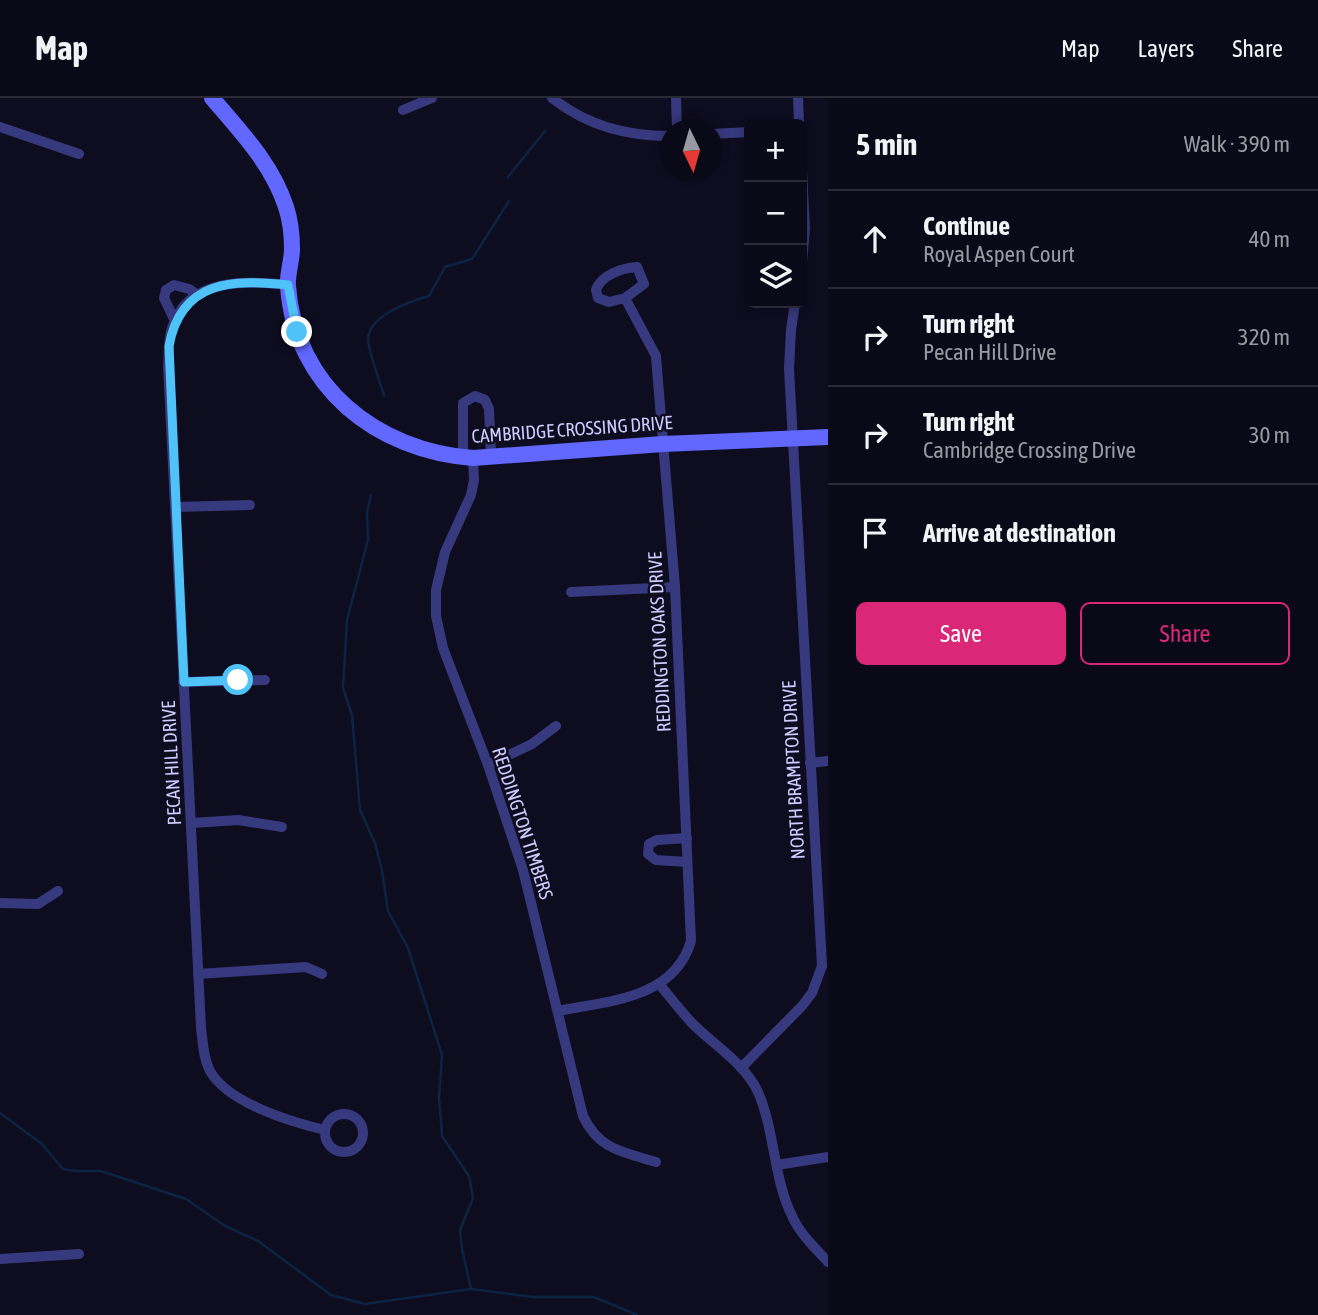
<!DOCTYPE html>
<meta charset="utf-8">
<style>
:root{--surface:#0a0917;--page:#131220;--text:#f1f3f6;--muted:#999aa1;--line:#2a2a36;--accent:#db2777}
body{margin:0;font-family:"Asap Condensed",sans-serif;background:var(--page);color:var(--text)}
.controls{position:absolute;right:21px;top:21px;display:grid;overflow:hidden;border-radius:10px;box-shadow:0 4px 10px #0003}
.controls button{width:63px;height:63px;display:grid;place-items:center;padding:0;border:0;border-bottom:2px solid var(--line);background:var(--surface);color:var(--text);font:35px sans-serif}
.compass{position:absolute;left:660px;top:21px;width:63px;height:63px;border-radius:50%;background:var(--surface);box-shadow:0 4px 10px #0003;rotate:175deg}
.stop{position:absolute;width:21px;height:21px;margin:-16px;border:5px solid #4fc3f7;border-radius:50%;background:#fff}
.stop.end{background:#4fc3f7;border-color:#fff;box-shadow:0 2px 7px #0008}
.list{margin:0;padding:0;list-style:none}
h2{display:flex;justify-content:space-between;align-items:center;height:91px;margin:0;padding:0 28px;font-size:30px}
h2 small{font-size:23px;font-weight:400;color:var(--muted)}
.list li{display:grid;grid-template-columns:46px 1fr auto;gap:21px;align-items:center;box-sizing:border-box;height:98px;padding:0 28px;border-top:2px solid var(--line)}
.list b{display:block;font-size:26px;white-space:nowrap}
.list p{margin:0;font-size:23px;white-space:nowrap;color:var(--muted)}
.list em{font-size:23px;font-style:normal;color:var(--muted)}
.actions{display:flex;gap:14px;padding:21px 28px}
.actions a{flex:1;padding:16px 0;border:2px solid var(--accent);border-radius:10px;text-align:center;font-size:24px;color:var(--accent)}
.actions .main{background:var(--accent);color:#fff}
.icon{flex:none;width:38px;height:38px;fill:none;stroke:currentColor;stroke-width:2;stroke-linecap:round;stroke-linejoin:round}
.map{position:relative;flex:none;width:828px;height:1217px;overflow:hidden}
header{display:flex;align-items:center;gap:42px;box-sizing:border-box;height:98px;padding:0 35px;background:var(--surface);border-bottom:2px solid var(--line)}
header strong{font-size:33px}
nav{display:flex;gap:38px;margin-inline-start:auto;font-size:24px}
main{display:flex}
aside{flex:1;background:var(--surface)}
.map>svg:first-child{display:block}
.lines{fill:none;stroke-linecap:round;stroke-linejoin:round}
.stream{stroke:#0c2443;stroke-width:2.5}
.street{stroke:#37397e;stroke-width:10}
.secondary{stroke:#6167ff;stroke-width:16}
.route{stroke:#4fc3f7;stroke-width:9}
.labels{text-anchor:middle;stroke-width:5;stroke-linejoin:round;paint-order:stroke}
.street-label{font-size:19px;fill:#cdcaff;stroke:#0e0c1f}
</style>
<header>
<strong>Map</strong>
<nav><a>Map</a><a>Layers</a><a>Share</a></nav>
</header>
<main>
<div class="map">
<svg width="828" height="1217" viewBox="0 0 828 1217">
<rect width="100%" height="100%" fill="#0e0c1f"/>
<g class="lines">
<g class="stream">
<polyline points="508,79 545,33"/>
<path d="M384,298C381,286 367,250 368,240C370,217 411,203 429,198L445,169L472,161L509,103"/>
<polyline points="371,397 367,414 368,442 347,522 343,590 352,617 360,712 375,745 382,773 388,813 408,850 442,957 439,999 442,1038 469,1078 473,1100 460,1132 462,1151 471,1191"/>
<polyline points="0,1015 42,1046 63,1071 75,1073 101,1073 186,1101 225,1128 258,1143 331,1197 365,1206 471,1191 533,1199 594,1199 637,1217"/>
</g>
<g class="street">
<path d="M552,0C588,28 626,38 670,38"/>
<polyline points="676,0 677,32"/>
<polyline points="798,0 799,26"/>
<polyline points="403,12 432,0"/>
<polyline points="0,29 79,56"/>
<polyline points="712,36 749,34"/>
<polyline points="802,72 805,131 802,164"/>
<path d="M288,187C246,183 188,179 172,230C168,242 169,256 168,268L201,930C203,944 203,960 210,973C228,1005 291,1024 325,1032"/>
<polyline points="175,223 164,200 166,192 174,187 189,191 198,197"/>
<polyline points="463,359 463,305 475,298 485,302 489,311 491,357"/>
<path d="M473,360L474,382L471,397L445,454L436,492V518L443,550L488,667L523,772L583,1018C599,1052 623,1054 656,1064"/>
<polyline points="176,409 250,407"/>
<polyline points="571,494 675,489"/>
<polyline points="183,584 265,582"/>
<polyline points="810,665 828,663"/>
<polyline points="488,667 532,646 556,628"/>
<polyline points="192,725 238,722 282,729"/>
<polyline points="687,740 657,742 649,746 648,756 656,762 687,764"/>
<polyline points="0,805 38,806 58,793"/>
<polyline points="198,876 306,869 322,876"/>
<path d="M660,887C670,899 680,912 691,924C712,946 745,965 758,994C775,1033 773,1079 792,1118C800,1136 815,1150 828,1164"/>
<path d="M558,913C608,903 674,901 691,843L675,489L657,271L656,258L625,200L609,204L598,200L596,192C601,177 622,170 637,169L644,186L625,200"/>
<polyline points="741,970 802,908 812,895 822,868 789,271 791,232 795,205"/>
<circle cx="344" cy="1035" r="19"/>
<polyline points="777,1067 828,1059"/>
<polyline points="0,1161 79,1156"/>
</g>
<path class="secondary" d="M212,0C241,34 272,66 286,109C290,121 292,138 292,151C292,163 287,176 288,188C295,289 377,353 473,360L663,346L828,339"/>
</g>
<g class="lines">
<path class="route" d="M238,582L184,584L169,248C181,182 233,181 288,187L297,234"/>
</g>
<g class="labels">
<g class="street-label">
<text transform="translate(572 331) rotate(-4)" y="7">CAMBRIDGE CROSSING DRIVE</text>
<text transform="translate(659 544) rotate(-93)" y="7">REDDINGTON OAKS DRIVE</text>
<text transform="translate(171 665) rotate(-93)" y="7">PECAN HILL DRIVE</text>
<text transform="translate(793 672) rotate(-93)" y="7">NORTH BRAMPTON DRIVE</text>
<text transform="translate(523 725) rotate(72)" y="7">REDDINGTON TIMBERS</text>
</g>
</g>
</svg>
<div class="controls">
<button>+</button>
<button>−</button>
<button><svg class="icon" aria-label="layers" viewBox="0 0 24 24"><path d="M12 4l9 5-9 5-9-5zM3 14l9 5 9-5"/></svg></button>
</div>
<svg class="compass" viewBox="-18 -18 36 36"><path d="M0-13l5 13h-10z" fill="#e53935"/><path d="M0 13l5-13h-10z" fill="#999aa1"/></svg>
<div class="stop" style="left:238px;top:582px"></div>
<div class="stop end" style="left:297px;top:234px"></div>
</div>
<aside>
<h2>5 min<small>Walk · 390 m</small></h2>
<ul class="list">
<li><svg class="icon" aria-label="ahead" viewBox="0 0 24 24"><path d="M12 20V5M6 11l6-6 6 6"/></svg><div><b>Continue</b><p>Royal Aspen Court</p></div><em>40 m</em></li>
<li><svg class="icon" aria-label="right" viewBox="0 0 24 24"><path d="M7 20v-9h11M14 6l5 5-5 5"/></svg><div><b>Turn right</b><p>Pecan Hill Drive</p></div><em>320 m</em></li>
<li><svg class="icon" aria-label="right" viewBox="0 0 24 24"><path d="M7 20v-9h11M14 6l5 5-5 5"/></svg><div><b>Turn right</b><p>Cambridge Crossing Drive</p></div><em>30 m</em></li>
<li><svg class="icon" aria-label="arrive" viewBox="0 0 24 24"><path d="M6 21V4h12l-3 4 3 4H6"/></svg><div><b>Arrive at destination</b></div></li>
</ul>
<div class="actions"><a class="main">Save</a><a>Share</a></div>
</aside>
</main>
